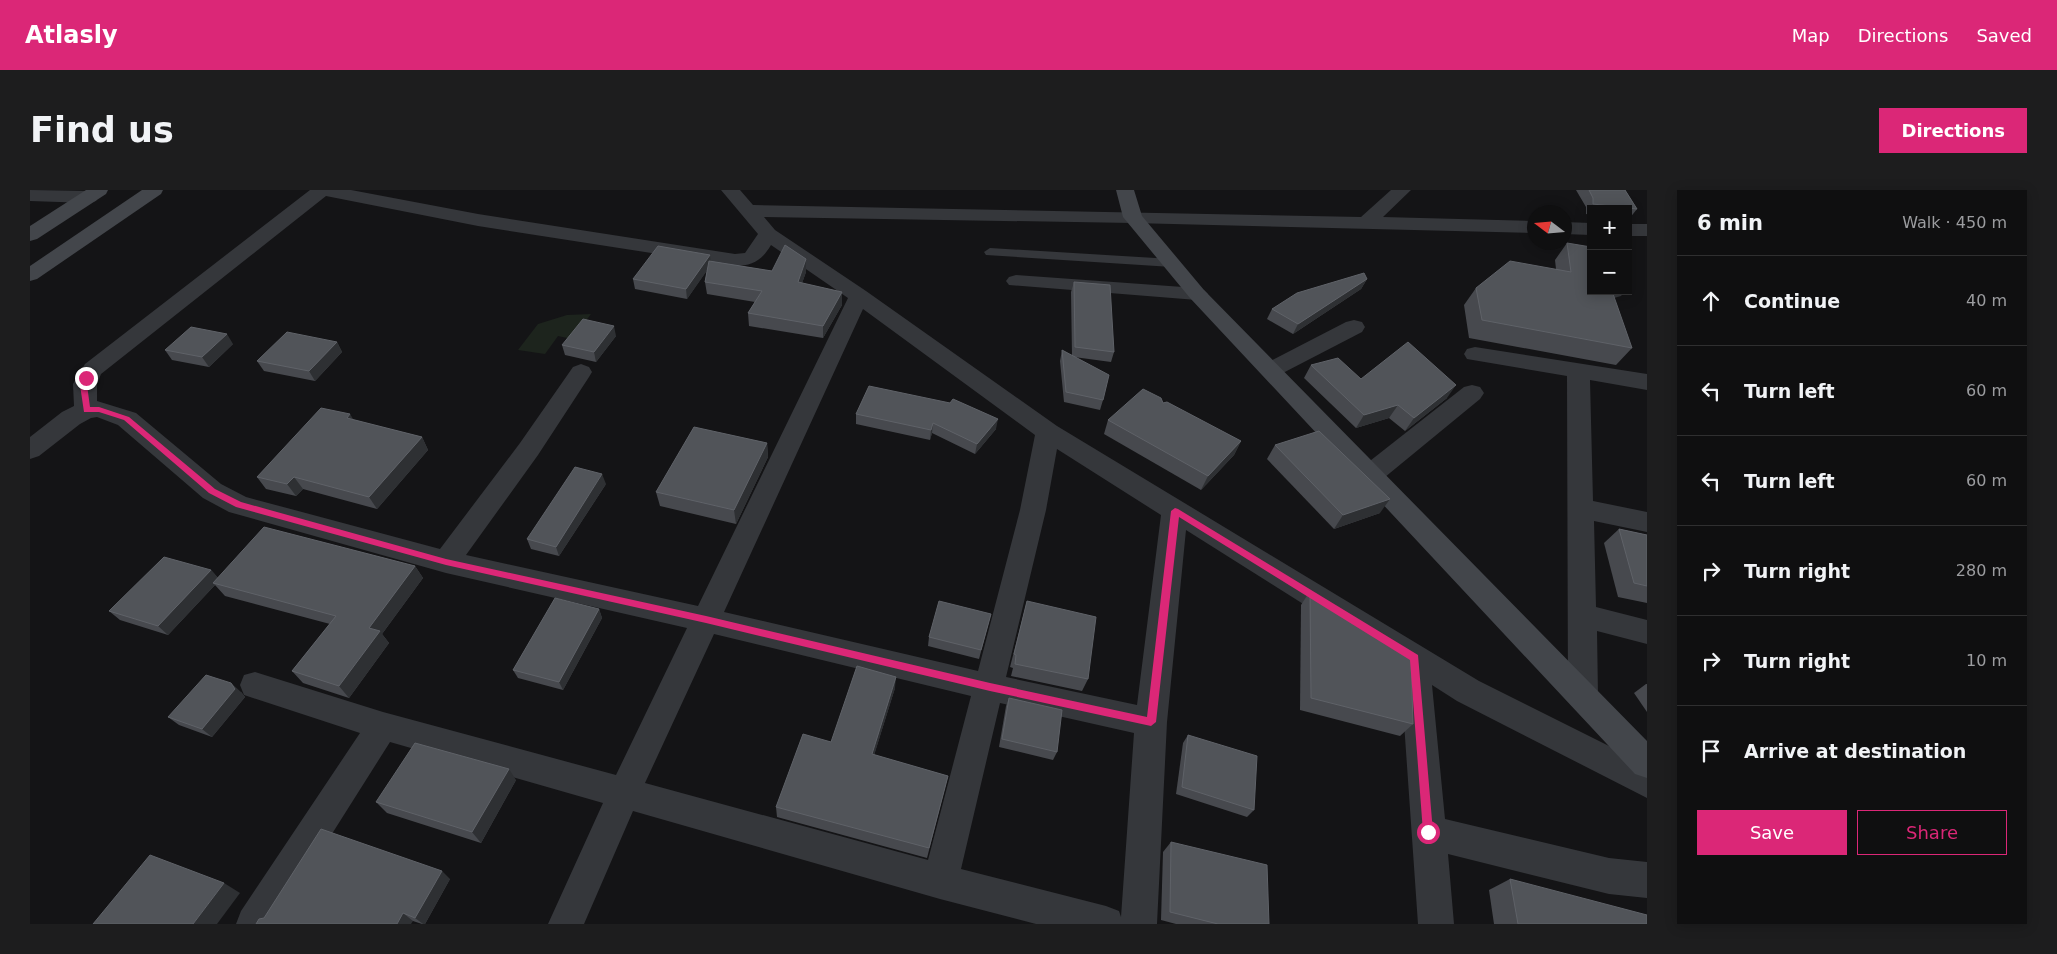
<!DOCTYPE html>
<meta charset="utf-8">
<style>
:root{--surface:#0f0f10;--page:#1d1d1e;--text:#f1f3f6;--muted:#9b9c9f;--line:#2f2f30;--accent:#db2777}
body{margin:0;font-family:"DejaVu Sans",sans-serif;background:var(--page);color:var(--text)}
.controls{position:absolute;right:15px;top:15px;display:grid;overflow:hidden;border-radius:0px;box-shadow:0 2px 12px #0003}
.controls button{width:45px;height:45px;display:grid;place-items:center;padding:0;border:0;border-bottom:1px solid var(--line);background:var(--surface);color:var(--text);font:25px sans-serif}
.compass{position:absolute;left:1497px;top:15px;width:45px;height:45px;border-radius:50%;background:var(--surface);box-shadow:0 2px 12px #0003;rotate:286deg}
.stop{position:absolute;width:15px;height:15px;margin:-11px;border:4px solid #db2777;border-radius:50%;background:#fff}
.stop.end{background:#db2777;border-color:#fff;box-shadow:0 1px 5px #0008}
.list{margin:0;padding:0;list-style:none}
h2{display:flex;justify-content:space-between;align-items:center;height:65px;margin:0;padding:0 20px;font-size:21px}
h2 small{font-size:16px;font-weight:400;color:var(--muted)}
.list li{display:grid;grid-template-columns:32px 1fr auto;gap:15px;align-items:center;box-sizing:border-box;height:90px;padding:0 20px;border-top:1px solid var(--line)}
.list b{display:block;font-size:19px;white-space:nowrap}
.list em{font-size:16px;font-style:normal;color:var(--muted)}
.actions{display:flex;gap:10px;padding:15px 20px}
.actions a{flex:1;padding:11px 0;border:1px solid var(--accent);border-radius:0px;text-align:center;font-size:18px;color:var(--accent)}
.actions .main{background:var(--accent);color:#fff}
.icon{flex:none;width:28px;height:28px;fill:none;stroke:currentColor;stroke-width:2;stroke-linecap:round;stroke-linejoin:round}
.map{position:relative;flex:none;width:1617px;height:734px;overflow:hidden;border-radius:0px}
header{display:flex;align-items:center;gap:30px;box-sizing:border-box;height:70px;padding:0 25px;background:var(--accent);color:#fff}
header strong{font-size:24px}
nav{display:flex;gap:28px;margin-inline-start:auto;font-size:18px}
.intro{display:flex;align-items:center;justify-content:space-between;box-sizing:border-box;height:120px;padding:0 30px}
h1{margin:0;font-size:35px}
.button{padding:12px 22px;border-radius:0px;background:var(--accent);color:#fff;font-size:18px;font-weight:700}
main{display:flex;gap:30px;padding:0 30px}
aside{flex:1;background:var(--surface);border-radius:0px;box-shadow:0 2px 12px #0003}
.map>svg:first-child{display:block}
.green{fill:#1d241d}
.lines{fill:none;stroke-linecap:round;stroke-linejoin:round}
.lane{fill:#35373b;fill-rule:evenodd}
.street{fill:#35373b;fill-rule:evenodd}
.secondary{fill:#43464b;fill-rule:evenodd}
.wall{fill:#47494e}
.shaded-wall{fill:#2e3033}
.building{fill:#515459;stroke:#5f6268}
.route{fill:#db2777}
</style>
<header>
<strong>Atlasly</strong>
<nav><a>Map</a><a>Directions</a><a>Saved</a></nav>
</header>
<div class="intro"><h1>Find us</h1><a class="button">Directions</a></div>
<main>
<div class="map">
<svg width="1617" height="734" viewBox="0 0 1617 734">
<rect width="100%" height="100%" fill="#141416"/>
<polygon class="green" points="561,124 542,149 528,146 515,164 488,160 508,134 537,125"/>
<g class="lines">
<polygon class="lane" points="960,58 1142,69 1148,73 1142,77 956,65 954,62"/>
<g class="street">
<polygon points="0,0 59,1 66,3 68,7 66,11 59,13 0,11"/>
<path d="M280,0H321L448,24L705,64L715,63L728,44L691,0H710L723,15L1331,27L1361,0H1381L1353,27L1504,31V43L1103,33L734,27L745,40L836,101L1027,236L1449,491L1617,575V608L1427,511L1402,495L1415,629L1579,668L1617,672V708L1579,704L1418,664L1424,734H1388L1370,475L1156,340L1137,532L1127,734H1006L910,709L603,621L554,734H518L573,613L360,552L245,734H206L211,721L330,543L214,505L210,495L214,485L225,482L353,522L586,585L657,438L416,383L199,322L173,308L88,235L67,227L61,228L50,234L9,266L0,269V247L32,222L44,216L43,194L55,174ZM296,6L448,36L705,76C723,76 732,70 741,55L818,108L668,416L436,365L508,265L559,187L562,182L559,177L551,174L543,177L490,253L410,359L216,307L191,294L106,223L67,211V194L71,184ZM833,119L1005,245L990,320L948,481L694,422ZM1027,259L1131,325L1107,515L976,487L1016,320ZM684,444L941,506L898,670L615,593ZM970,513L1104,543L1091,727L1089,721L1076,716L931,679Z"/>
<polygon points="1534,32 1561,33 1561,45 1534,44"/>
<rect x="1598" y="34" width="19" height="12"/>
<polygon points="986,85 1167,98 1174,100 1178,104 1174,108 1167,110 979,95 976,91 979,87"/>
<polygon points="1574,101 1594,101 1594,102 1591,106 1584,108 1577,106"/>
<polygon points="1324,130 1332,132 1335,137 1332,142 1249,185 1241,188 1233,185 1230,180 1233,175 1316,132"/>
<polygon points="1445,157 1617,184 1617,200 1560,190 1563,311 1617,322 1617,342 1564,331 1566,417 1617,430 1617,454 1567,441 1568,506 1564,516 1553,520 1542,516 1538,506 1537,186 1437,169 1434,164 1437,159"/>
<polygon points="1442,195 1450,197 1454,203 1450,209 1349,292 1340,294 1331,292 1327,285 1331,278 1434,197"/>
</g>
<g class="secondary">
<polygon points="56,0 78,0 76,4 7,49 0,51 0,36"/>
<polygon points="112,0 133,0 131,4 7,89 0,91 0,76"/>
<polygon points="1086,0 1104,0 1112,26 1174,100 1617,551 1617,588 1605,584 1160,108 1093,27"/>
</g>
</g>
<g class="wall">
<polygon points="1546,0 1595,0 1607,19 1599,29 1598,29 1598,19 1561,19 1561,25 1556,24 1556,17"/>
<polygon points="1537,53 1602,158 1586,175 1439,148 1434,115 1446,98 1526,79 1525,70"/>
<polygon points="680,65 680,71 742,81 776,82 772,93 812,102 812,115 793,148 719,136 718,123 725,112 677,104 675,92 677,80 657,109 605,99 603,89"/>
<polygon points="1337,89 1331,99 1263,144 1237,129 1242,119"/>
<polygon points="1044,92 1084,162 1081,172 1044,167 1073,210 1070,220 1034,212 1030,171 1032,160 1042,166 1041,102"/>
<polygon points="586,146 566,172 535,165 532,155"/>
<polygon points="307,152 312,162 285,191 234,181 227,171"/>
<polygon points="203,154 179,177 142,170 135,160"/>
<polygon points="1281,175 1331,189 1417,208 1375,241 1359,228 1326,238 1274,188"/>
<polygon points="1133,213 1211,251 1204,265 1171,300 1074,244 1078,230"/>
<polygon points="826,224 966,239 945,264 902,243 900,250 826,234"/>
<polygon points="323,230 392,247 398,260 347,319 273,299 266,306 236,299 227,287"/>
<polygon points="737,253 738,267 706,334 630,316 626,302"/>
<polygon points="1245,255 1350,323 1304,339 1237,269"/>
<polygon points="576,294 529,366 501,359 497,349"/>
<polygon points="1589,339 1617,345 1617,413 1588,407 1574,353"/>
<polygon points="385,376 393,388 352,444 359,453 319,508 273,493 262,481 300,434 195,406 185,395 138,445 90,430 79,421 181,380 188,388"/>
<polygon points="1280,401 1383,534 1370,546 1270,520 1271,415"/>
<polygon points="997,411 1058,489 1052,501 981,486 983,478 980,477"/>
<polygon points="569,419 572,428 533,500 488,488 483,480"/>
<polygon points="961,424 949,469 898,456 899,447"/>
<polygon points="1616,494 1617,494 1617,522 1604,503"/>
<polygon points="865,498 844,565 918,586 897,668 747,627 746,617 801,552"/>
<polygon points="211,502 215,507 182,547 149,535 138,527"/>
<polygon points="979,508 1027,562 1023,570 969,557 976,516"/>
<polygon points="1158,545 1224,620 1217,627 1146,604 1153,553"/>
<polygon points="486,590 451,653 357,623 346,612"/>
<polygon points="1141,652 1239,734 1146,734 1131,730 1133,662"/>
<polygon points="420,689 395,734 392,734 383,731 234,728"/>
<polygon points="1480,689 1617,734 1464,734 1459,700"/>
</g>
<g class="shaded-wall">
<polygon points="680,65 681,75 657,109 656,99"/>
<polygon points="776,69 776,82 768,105 768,92"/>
<polygon points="1337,89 1331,99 1263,144 1268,134"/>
<polygon points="812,102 812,115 793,148 793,136"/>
<polygon points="584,136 586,146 566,172 564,162"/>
<polygon points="197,144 203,154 179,177 172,167"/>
<polygon points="307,152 312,162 285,191 279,181"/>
<polygon points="1426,195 1417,208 1375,241 1384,228"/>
<polygon points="1368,215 1359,228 1326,238 1334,225"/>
<polygon points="320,224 328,237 317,228"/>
<polygon points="968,229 966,239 945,264 947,254"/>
<polygon points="903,233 902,243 900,250 901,240"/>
<polygon points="392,247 398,260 347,319 339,307"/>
<polygon points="1211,251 1204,265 1171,300 1178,286"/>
<polygon points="737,253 738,267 706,334 704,320"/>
<polygon points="572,284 576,294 529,366 526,357"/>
<polygon points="264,287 273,299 266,306 257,294"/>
<polygon points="1360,309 1350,323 1304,339 1313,325"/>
<polygon points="385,376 393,388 352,444 359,453 319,508 309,496 339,438"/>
<polygon points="181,380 190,390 183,393 185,395 138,445 128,436"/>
<polygon points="569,419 572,428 533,500 529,492"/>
<polygon points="866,487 865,498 841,575 842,564"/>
<polygon points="201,493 211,502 215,507 182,547 172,539"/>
<polygon points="479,579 486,590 451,653 442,642"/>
<polygon points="412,681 420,689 395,734 393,734 385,728"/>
<polygon points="194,693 210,703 187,734 163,734"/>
<polygon points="373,723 383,731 381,734 367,734"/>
</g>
<g class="building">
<polygon points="1559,0 1595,0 1607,19 1563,14 1563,8"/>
<polygon points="1537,53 1561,57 1561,101 1582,101 1602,158 1452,130 1446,98 1480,71 1541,82"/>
<polygon points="755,55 776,69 768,92 812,102 793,136 718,123 732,101 675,92 679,71 742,81"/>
<polygon points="628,56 680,65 656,99 603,89"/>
<polygon points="1334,83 1337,89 1268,134 1242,119 1267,103"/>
<polygon points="1044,92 1080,95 1084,162 1045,157"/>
<polygon points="553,129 584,136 564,162 532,155"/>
<polygon points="161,137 197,144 172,167 135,160"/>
<polygon points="257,142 307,152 279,181 227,171"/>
<polygon points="1378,152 1426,195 1384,228 1368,215 1334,225 1281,175 1308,168 1331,189"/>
<polygon points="1032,160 1079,185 1073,210 1036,202"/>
<polygon points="839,196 920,213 923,209 968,229 947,254 903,233 901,240 826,224"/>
<polygon points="1113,199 1131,208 1133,213 1137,212 1211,251 1178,286 1078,230"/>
<polygon points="291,218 320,224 317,228 392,247 339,307 264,287 257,294 227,287"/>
<polygon points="664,237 737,253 704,320 626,302"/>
<polygon points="1289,241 1360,309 1313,325 1245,255"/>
<polygon points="545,277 572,284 526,357 497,349"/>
<polygon points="234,337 385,376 339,438 350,441 309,496 262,481 306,426 183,393"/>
<polygon points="1589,339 1617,345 1617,396 1604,393"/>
<polygon points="134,367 181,380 128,436 79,421"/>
<polygon points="1280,401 1381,469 1383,534 1281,508"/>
<polygon points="525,408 569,419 529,492 483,480"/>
<polygon points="909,411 961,424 951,460 899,447"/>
<polygon points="997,411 1066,427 1058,489 985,474 986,465 984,464"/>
<polygon points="827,476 866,487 842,564 918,586 899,658 746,617 773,544 801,552"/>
<polygon points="176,485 201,493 205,499 172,539 138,527"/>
<polygon points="979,508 1032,520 1027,562 972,549"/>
<polygon points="1158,545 1227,566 1224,620 1152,597"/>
<polygon points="385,553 479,579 442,642 346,612"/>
<polygon points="291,639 412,681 385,728 373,723 367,734 226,734 229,729 234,728"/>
<polygon points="1141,652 1237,675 1239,734 1188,734 1140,722"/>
<polygon points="120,665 194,693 163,734 63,734"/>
<polygon points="1480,689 1617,725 1617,734 1488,734"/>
</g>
<polygon class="route" points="53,186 59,188 57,195 60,217 69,217 99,227 185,299 211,312 416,369 676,426 960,493 1117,527 1141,321 1145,318 1148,319 1388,465 1403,642 1398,647 1393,642 1380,470 1149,327 1126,532 1121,536 960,501 676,433 416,375 206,317 179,303 94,230 69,222 54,222 50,195"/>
</svg>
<div class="controls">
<button>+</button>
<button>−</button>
</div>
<svg class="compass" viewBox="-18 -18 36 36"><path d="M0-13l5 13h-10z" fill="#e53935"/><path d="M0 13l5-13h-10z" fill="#9b9c9f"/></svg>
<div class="stop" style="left:1398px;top:642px"></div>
<div class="stop end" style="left:56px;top:188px"></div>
</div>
<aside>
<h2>6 min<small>Walk · 450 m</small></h2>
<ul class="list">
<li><svg class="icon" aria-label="ahead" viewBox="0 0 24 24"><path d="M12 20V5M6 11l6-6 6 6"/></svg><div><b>Continue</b></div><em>40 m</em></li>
<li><svg class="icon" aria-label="left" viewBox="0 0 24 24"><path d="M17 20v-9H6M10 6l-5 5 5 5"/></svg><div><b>Turn left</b></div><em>60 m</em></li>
<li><svg class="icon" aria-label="left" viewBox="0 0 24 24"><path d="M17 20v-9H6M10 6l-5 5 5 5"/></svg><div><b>Turn left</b></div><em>60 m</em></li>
<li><svg class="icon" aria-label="right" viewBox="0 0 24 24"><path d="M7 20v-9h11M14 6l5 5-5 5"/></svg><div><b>Turn right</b></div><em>280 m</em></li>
<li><svg class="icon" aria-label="right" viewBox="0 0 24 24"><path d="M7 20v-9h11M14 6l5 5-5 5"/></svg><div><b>Turn right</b></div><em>10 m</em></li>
<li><svg class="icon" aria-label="arrive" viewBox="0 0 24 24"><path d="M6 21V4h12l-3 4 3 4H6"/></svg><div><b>Arrive at destination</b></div></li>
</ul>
<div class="actions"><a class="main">Save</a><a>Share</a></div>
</aside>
</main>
